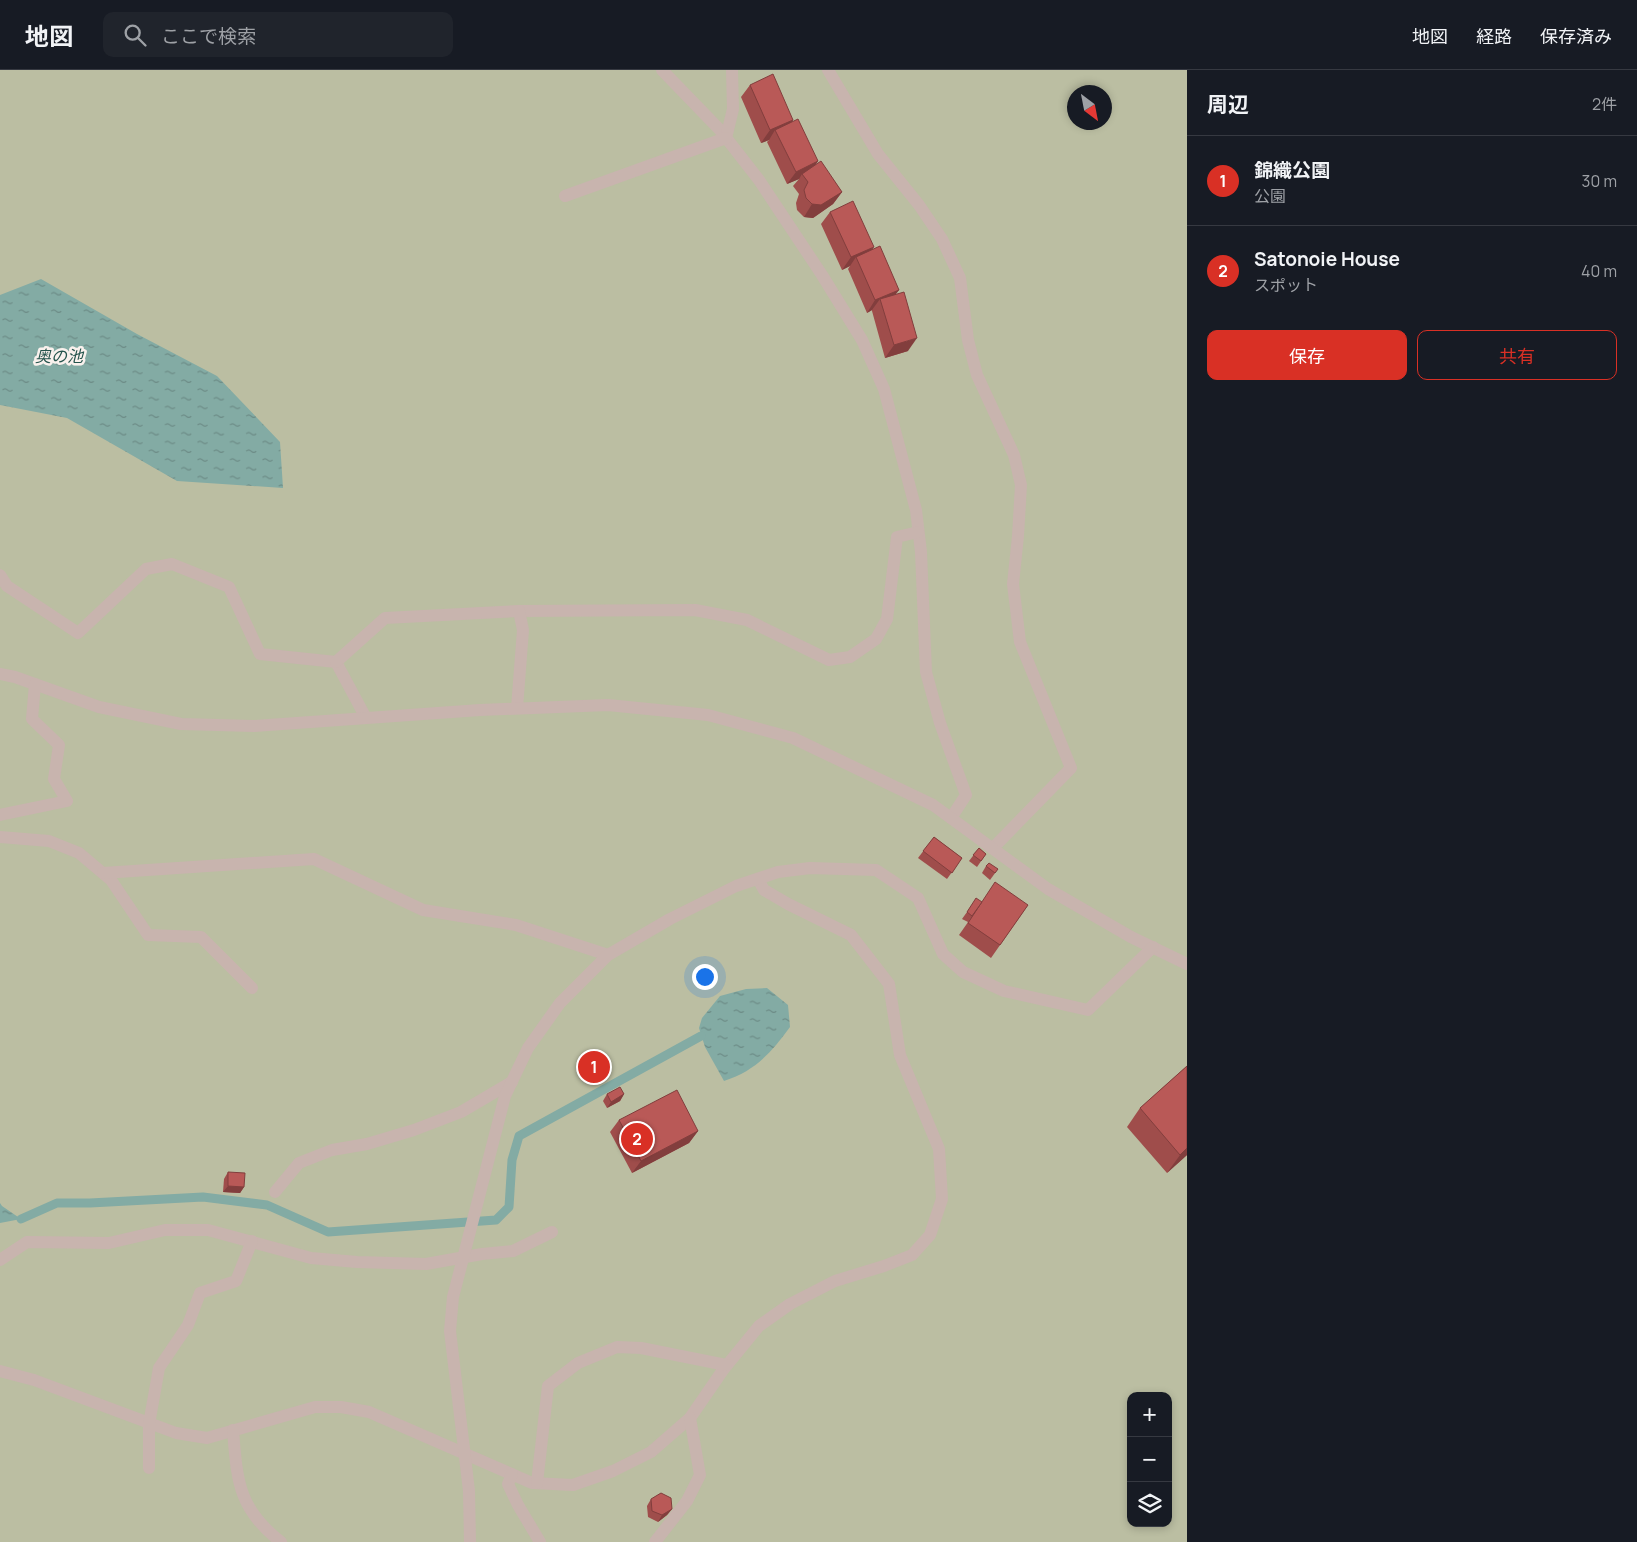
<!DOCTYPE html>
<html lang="ja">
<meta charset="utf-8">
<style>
:root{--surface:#171b24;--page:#20242c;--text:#f1f3f6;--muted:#9ea1a6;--line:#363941;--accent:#d93025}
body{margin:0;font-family:Manrope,"Noto Sans JP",sans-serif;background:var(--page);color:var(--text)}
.controls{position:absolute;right:15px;bottom:15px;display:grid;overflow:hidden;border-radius:10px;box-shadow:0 2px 8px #0003}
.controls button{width:45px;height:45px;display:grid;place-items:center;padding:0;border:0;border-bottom:1px solid var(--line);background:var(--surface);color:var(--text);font:25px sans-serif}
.compass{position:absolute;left:1067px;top:15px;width:45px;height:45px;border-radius:50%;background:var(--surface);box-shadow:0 2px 8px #0003;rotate:148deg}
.you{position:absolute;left:704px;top:906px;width:18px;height:18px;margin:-12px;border:4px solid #fff;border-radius:50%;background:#1a73e8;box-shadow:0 0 0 8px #1a73e833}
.badge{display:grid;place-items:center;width:32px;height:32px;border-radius:50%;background:var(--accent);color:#fff;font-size:16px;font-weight:700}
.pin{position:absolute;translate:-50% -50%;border:2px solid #fff;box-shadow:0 1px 5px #0006}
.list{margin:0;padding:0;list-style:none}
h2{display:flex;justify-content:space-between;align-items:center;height:65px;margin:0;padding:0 20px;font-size:21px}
h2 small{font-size:16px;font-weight:400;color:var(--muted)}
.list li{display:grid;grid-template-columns:32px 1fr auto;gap:15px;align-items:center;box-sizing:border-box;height:90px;padding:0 20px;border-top:1px solid var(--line)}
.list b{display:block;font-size:19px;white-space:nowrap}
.list p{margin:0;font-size:16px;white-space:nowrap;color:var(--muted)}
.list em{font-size:16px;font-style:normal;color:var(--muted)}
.actions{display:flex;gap:10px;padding:15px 20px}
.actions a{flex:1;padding:11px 0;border:1px solid var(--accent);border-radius:10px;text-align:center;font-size:18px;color:var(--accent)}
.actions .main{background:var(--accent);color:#fff}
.icon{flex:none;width:28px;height:28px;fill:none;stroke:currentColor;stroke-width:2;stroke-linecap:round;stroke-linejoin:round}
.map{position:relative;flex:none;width:1187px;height:1472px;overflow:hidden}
header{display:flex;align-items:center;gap:30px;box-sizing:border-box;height:70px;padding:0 25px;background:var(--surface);border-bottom:1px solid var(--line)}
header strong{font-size:24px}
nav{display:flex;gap:28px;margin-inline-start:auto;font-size:18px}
.search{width:350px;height:45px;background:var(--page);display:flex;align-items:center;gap:12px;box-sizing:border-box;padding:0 18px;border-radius:10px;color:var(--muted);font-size:19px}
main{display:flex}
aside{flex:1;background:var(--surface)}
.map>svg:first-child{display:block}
.green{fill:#bbbea2;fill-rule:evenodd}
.water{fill:url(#water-ripples)}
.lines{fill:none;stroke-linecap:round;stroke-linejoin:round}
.stream{stroke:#83aba4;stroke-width:9}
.street{stroke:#c8b4ae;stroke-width:12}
.wall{fill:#9f4d4b}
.shaded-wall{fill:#823e3d}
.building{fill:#b95957;stroke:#823e3d}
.labels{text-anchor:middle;stroke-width:5;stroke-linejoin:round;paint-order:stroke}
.water-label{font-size:16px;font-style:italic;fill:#25544d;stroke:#f9f1ed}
</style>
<header>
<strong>地図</strong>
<div class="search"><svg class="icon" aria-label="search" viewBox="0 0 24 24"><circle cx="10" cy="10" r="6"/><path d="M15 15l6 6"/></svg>ここで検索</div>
<nav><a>地図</a><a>経路</a><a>保存済み</a></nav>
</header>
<main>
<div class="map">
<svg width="1187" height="1472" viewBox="0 0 1187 1472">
<defs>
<pattern id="water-ripples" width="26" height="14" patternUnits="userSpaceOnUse" patternTransform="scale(1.25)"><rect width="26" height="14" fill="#83aba4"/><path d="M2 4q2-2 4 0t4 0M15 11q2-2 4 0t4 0" fill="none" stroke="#6c8b86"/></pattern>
</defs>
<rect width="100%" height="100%" fill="#f1e6e1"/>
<path class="green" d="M0,0H1187V1472H0ZM1074,22H1104V52H1074ZM1131,1326H1168V1453H1131Z"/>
<g class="water">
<polygon points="41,209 137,264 217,306 280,372 283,418 177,411 67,348 0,335 0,225"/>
<path d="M767,918L788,935L790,957C771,983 755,1001 724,1011L705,977L699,958L702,948L720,926L746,919Z"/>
<polygon points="0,1133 2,1136 21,1149 0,1153"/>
</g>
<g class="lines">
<polyline class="stream" points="21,1149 57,1133 90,1133 203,1127 267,1135 328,1162 496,1150 509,1137 512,1090 519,1066 701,966"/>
<g class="street">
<polyline points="662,0 720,60 759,110 822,205 862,270 884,319 916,440 921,482 926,602 940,653 966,725 951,748"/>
<polyline points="828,0 878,84 919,135 942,169 960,208 968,270 977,305 1014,385 1021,415 1018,466 1013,514 1020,572 1071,698 993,778"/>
<polyline points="726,68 733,39 732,0"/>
<polyline points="565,126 726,68"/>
<polyline points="0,505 7,516 78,563 146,499 172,494 229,517 260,584 336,592 366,648"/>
<polyline points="519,541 695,540 747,550 829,590 850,587 876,569 887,549 897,467 918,462"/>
<polyline points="336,592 385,548 519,541 523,560 517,638"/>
<polyline points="0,604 15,607 99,637 181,654 254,656 480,640 608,635 708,645 793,668 933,735 1048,819 1131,867 1187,894"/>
<polyline points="0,745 67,731 54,709 59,675 32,649 35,614"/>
<polyline points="0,767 49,771 79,783 111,810 148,865 201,867 252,918"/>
<polyline points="103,803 314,789 423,840 516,855 608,885"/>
<polyline points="275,1122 299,1093 332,1080 367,1074 414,1060 461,1042 512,1012"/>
<polyline points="0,1190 27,1172 109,1173 165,1160 208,1160 311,1188 357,1192 426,1194 482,1184 513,1181 552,1162"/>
<polyline points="0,1301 34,1310 176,1363 207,1368 315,1337 341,1337 369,1342 532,1413 573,1415 613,1401 651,1382 690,1348 723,1300 759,1256 790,1234 835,1211 884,1196 912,1185 930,1165 942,1129 939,1079 900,985 889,914 851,865 788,834 764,820 758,809"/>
<path d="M233,1360C237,1410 238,1439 281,1472"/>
<polyline points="149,1398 149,1354 159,1298 188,1255 200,1223 236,1211 252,1171"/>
<polyline points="512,1404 508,1414 518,1435 540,1472"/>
<polyline points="537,1413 548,1316 578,1293 617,1277 641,1278 726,1295"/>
<polyline points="470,1472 469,1421 450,1261 453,1227 505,1026 528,978 560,933 608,885 670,849 736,816 778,802 810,798 876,800 918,828 943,884 963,902 1004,921 1088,940 1153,877"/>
<polyline points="655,1472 687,1431 700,1405 690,1348"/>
</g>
</g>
<g class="wall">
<polygon points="750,15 793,50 792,52 818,91 816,94 842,122 833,134 813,148 804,147 797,140 796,133 799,124 793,116 799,109 787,114 767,72 769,70 761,73 741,27"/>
<polygon points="830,142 872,179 899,220 895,224 908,281 885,288 872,241 872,240 867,243 848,199 850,196 842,200 821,154"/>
<polygon points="934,767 962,788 947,809 918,788"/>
<polygon points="979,778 986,784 977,797 969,791"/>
<polygon points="986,796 998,799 990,810 982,803"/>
<polygon points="982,832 1028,835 991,888 959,865 973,845 968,852 962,849 972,835"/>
<polygon points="1187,996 1187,1085 1167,1103 1127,1057 1140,1038"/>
<polygon points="607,1024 624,1024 620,1031 607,1038 603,1031"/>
<polygon points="619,1050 698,1061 689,1073 632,1103 610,1062"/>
<polygon points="228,1102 244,1117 240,1123 223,1122 224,1109"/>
<polygon points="651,1429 672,1439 667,1445 658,1452 648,1447 647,1436"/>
</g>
<g class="shaded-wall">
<polygon points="793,50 785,62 775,60 769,70 761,73 770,60"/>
<polygon points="818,91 810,103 802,104 799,109 787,114 796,102"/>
<polygon points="842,122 833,134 813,148 804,147 812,134"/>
<polygon points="874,177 866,189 856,187 850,196 842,200 851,187"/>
<polygon points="899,220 890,232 880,229 872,240 867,243 875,230"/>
<polygon points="917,268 908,281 885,288 894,275"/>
<polygon points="624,1024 620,1031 607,1038 611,1032"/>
<polygon points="698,1061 689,1073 632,1103 641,1091"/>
<polygon points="1187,1078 1187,1085 1167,1103 1180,1085"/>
<polygon points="228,1116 244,1117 240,1123 223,1122"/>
<polygon points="672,1439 667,1445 658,1452 662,1445"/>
</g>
<g class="building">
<polygon points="773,4 793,50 770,60 750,15"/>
<polygon points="798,49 818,91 796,102 775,60"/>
<polygon points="821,91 842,122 821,135 812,134 806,128 804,120 808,112 802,104"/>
<polygon points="853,131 874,177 851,187 830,142"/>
<polygon points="880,176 899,220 875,230 856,187"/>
<polygon points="904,222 917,268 894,275 880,229"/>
<polygon points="934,767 962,788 952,803 923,781"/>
<polygon points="979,778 986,784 981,791 973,785"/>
<polygon points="989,793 998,799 995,803 986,796"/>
<polygon points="995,812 1028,835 1000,875 968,853"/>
<polygon points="976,828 982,832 972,846 967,842"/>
<polygon points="1187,996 1187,1078 1180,1085 1140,1038"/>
<polygon points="620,1017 624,1024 611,1032 607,1024"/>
<polygon points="677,1020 698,1061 641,1091 619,1050"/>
<polygon points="228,1102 245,1103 244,1117 228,1116"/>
<polygon points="661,1423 671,1428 672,1439 662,1445 652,1441 651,1429"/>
</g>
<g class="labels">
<g class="water-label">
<text x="59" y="292">奥の池</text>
</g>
</g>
</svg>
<div class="controls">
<button>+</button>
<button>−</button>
<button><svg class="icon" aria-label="layers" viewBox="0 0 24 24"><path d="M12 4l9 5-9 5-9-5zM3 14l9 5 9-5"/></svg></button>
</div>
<svg class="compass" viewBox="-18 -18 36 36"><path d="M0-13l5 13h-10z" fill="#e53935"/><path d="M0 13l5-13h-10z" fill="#9ea1a6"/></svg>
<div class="you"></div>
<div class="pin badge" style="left:594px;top:997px">1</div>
<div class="pin badge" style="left:637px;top:1069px">2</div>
</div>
<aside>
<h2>周辺<small>2件</small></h2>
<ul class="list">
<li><span class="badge">1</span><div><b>錦織公園</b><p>公園</p></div><em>30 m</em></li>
<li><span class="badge">2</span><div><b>Satonoie House</b><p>スポット</p></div><em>40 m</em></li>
</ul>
<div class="actions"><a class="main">保存</a><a>共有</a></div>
</aside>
</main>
